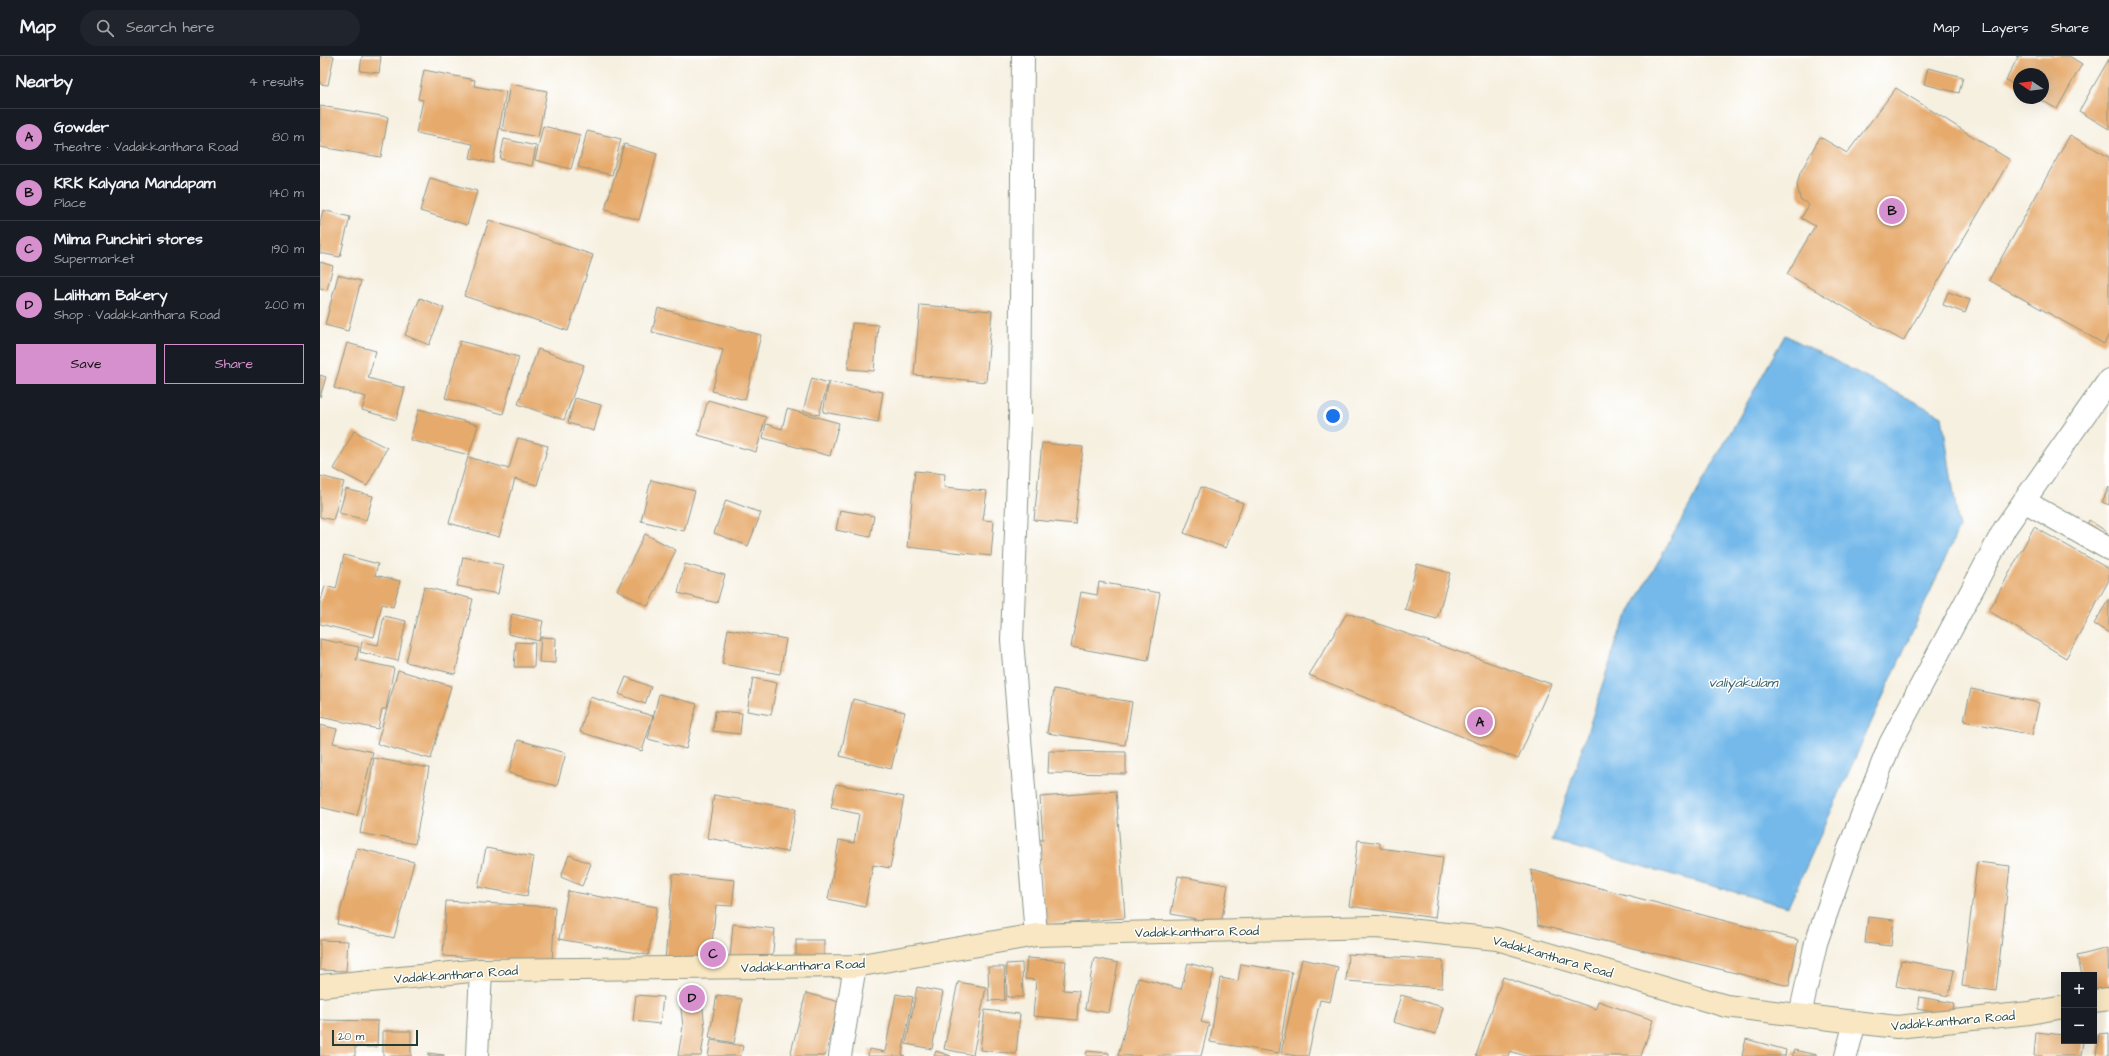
<!DOCTYPE html>
<meta charset="utf-8">
<style>
:root{--surface:#171b24;--page:#20242c;--text:#f1f3f6;--muted:#9ea1a6;--line:#363941;--accent:#d690ce}
body{margin:0;font-family:"Architects Daughter",sans-serif;background:var(--page);color:var(--text)}
.controls{position:absolute;right:12px;bottom:12px;display:grid;overflow:hidden;border-radius:0px;box-shadow:0 4px 16px #0002}
.controls button{width:36px;height:36px;display:grid;place-items:center;padding:0;border:0;border-bottom:1px solid var(--line);background:var(--surface);color:var(--text);font:20px sans-serif}
.compass{position:absolute;left:1693px;top:12px;width:36px;height:36px;border-radius:50%;background:var(--surface);box-shadow:0 4px 16px #0002;rotate:283deg}
.scale{position:absolute;left:12px;bottom:10px;width:86px;box-sizing:border-box;padding-left:4px;border:2px solid #1f3d34;border-top:0;font-size:11px;line-height:14px;white-space:nowrap;color:#1f3d34;-webkit-text-stroke:3px #fff;paint-order:stroke}
.you{position:absolute;left:1013px;top:360px;width:14px;height:14px;margin:-10px;border:3px solid #fff;border-radius:50%;background:#1a73e8;box-shadow:0 0 0 6px #1a73e833}
.badge{display:grid;place-items:center;width:26px;height:26px;border-radius:50%;background:var(--accent);color:#111;font-size:13px;font-weight:700}
.pin{position:absolute;translate:-50% -50%;border:2px solid #fff;box-shadow:0 1px 4px #0006}
.list{margin:0;padding:0;list-style:none}
h2{display:flex;justify-content:space-between;align-items:center;height:52px;margin:0;padding:0 16px;font-size:17px}
h2 small{font-size:13px;font-weight:400;color:var(--muted)}
.list li{display:grid;grid-template-columns:26px 1fr auto;gap:12px;align-items:center;box-sizing:border-box;height:56px;padding:0 16px;border-top:1px solid var(--line)}
.list b{display:block;font-size:15px;white-space:nowrap}
.list p{margin:0;font-size:13px;white-space:nowrap;color:var(--muted)}
.list em{font-size:13px;font-style:normal;color:var(--muted)}
.actions{display:flex;gap:8px;padding:12px 16px}
.actions a{flex:1;padding:9px 0;border:1px solid var(--accent);border-radius:0px;text-align:center;font-size:14px;color:var(--accent)}
.actions .main{background:var(--accent);color:#111}
.icon{flex:none;width:22px;height:22px;fill:none;stroke:currentColor;stroke-width:2;stroke-linecap:round;stroke-linejoin:round}
.map{position:relative;flex:none;width:1789px;height:1000px;overflow:hidden}
header{display:flex;align-items:center;gap:24px;box-sizing:border-box;height:56px;padding:0 20px;background:var(--surface);border-bottom:1px solid var(--line)}
header strong{font-size:19px}
nav{display:flex;gap:22px;margin-inline-start:auto;font-size:14px}
.search{width:280px;height:36px;background:var(--page);display:flex;align-items:center;gap:10px;box-sizing:border-box;padding:0 14px;border-radius:22px;color:var(--muted);font-size:15px}
main{display:flex}
aside{flex:1;background:var(--surface)}
.map>svg:first-child{display:block}
.water{fill:#74b9ea;stroke:#4a7b8f}
.building{fill:#e6aa6c}
.lines{fill:none;stroke-linecap:round;stroke-linejoin:round}
.street-casing{stroke:#8a968a;stroke-width:24}
.secondary-casing{stroke:#8a968a;stroke-width:24}
.street{stroke:#fff;stroke-width:22}
.secondary{stroke:#f9e7c3;stroke-width:22}
.labels{text-anchor:middle;stroke-width:3;stroke-linejoin:round;paint-order:stroke}
.street-label{font-size:13px;fill:#1f3d34;stroke:#fff}
.water-label{font-size:14px;font-style:italic;fill:#39626b;stroke:#fff}
</style>
<header>
<strong>Map</strong>
<div class="search"><svg class="icon" aria-label="search" viewBox="0 0 24 24"><circle cx="10" cy="10" r="6"/><path d="M15 15l6 6"/></svg>Search here</div>
<nav><a>Map</a><a>Layers</a><a>Share</a></nav>
</header>
<main>
<aside>
<h2>Nearby<small>4 results</small></h2>
<ul class="list">
<li><span class="badge">A</span><div><b>Gowder</b><p>Theatre · Vadakkanthara Road</p></div><em>80 m</em></li>
<li><span class="badge">B</span><div><b>KRK Kalyana Mandapam</b><p>Place</p></div><em>140 m</em></li>
<li><span class="badge">C</span><div><b>Milma Punchiri stores</b><p>Supermarket</p></div><em>190 m</em></li>
<li><span class="badge">D</span><div><b>Lalitham Bakery</b><p>Shop · Vadakkanthara Road</p></div><em>200 m</em></li>
</ul>
<div class="actions"><a class="main">Save</a><a>Share</a></div>
</aside>
<div class="map">
<svg width="1789" height="1000" viewBox="0 0 1789 1000">
<rect width="100%" height="100%" fill="#fff"/>
<filter id="ink" filterUnits="userSpaceOnUse"><feTurbulence type="fractalNoise" baseFrequency=".025" numOctaves="2"/><feDisplacementMap in="SourceGraphic" scale="8" xChannelSelector="R" yChannelSelector="G"/><feConvolveMatrix kernelMatrix="1 2 1 2 8 2 1 2 1" color-interpolation-filters="sRGB"/></filter>
<filter id="wash" filterUnits="userSpaceOnUse"><feTurbulence type="fractalNoise" baseFrequency=".012" numOctaves="4" result="noise"/><feDisplacementMap in="SourceGraphic" scale="16" xChannelSelector="R" yChannelSelector="G"/><feGaussianBlur stdDeviation="0.9" result="paint"/><feColorMatrix in="noise" values="0 0 0 0 0 0 0 0 0 0 0 0 0 0 0 0 0 1.4 0 .05"/><feComposite in="paint" operator="in"/></filter>
<g filter="url(#wash)">
<rect width="100%" height="100%" fill="#f6f0e0"/>
<polygon class="water" points="1465,279 1622,360 1639,472 1468,851 1232,785 1301,572"/>
<g id="blocks">
<g class="building">
<polygon points="0,0 14,0 8,29 0,28"/>
<polygon points="42,0 61,0 59,17 40,15"/>
<polygon points="1696,0 1749,0 1762,8 1737,53 1717,42 1723,42 1723,18 1699,18 1699,32 1686,24 1698,1"/>
<polygon points="1789,3 1789,73 1759,55"/>
<polygon points="1608,12 1643,21 1639,37 1604,28"/>
<polygon points="104,14 155,24 154,30 186,36 173,107 150,102 153,88 96,77 103,44 98,43"/>
<polygon points="190,28 227,35 218,81 182,74"/>
<polygon points="1576,32 1690,104 1583,285 1467,218 1495,170 1481,162 1489,149 1480,143 1477,129 1480,117 1500,81 1527,97"/>
<polygon points="0,50 68,61 61,101 0,91"/>
<polygon points="223,70 260,79 251,113 215,104"/>
<polygon points="267,75 301,83 292,119 258,111"/>
<polygon points="1750,79 1789,101 1789,278 1784,288 1669,224"/>
<polygon points="184,83 216,90 212,110 180,103"/>
<polygon points="304,88 337,98 319,164 285,154"/>
<polygon points="110,122 157,135 147,169 100,155"/>
<polygon points="3,154 30,161 20,201 0,197 0,167"/>
<polygon points="169,164 273,199 248,275 144,240"/>
<polygon points="0,206 13,210 7,234 0,232"/>
<polygon points="18,219 41,225 28,275 5,269"/>
<polygon points="1628,236 1650,244 1645,257 1623,249"/>
<polygon points="100,242 124,252 109,289 85,279"/>
<polygon points="600,249 672,255 666,326 594,319"/>
<polygon points="338,252 441,279 425,344 392,335 403,294 332,276"/>
<polygon points="532,267 558,269 554,315 528,313"/>
<polygon points="140,285 199,301 183,358 125,342"/>
<polygon points="27,287 56,295 48,322 85,332 76,364 42,354 46,341 14,332"/>
<polygon points="218,293 264,309 244,364 198,348"/>
<polygon points="0,319 6,321 0,341"/>
<polygon points="492,322 508,327 499,359 483,355"/>
<polygon points="509,326 563,336 558,366 503,356"/>
<polygon points="255,342 281,349 274,375 248,367"/>
<polygon points="388,344 446,361 436,396 378,379"/>
<polygon points="99,353 158,369 149,399 90,384"/>
<polygon points="467,353 519,367 510,400 443,382 446,368 462,373"/>
<polygon points="34,375 67,392 47,430 14,413"/>
<polygon points="198,382 228,390 217,429 195,423 179,481 129,467 148,401 189,413"/>
<polygon points="722,387 763,391 755,468 714,464"/>
<polygon points="595,415 625,418 624,431 667,435 663,464 674,465 671,500 587,491"/>
<polygon points="0,420 24,426 13,464 0,461"/>
<polygon points="331,424 375,435 364,475 321,465"/>
<polygon points="881,431 923,447 906,492 864,477"/>
<polygon points="1789,431 1789,449 1782,446"/>
<polygon points="26,433 53,440 46,464 19,457"/>
<polygon points="406,444 441,457 428,490 394,477"/>
<polygon points="520,454 554,460 550,481 516,474"/>
<polygon points="1769,464 1787,476 1785,484 1765,473"/>
<polygon points="1714,471 1789,513 1789,524 1746,602 1669,555"/>
<polygon points="325,478 356,494 328,550 297,534"/>
<polygon points="24,499 58,508 55,519 80,525 73,551 62,548 54,581 0,568 0,548 5,530 16,533"/>
<polygon points="143,501 184,509 178,538 137,530"/>
<polygon points="365,508 405,519 397,547 358,537"/>
<polygon points="1097,508 1130,517 1117,563 1085,554"/>
<polygon points="779,526 840,537 828,605 751,591 761,536 777,539"/>
<polygon points="104,531 153,543 135,618 86,606"/>
<polygon points="1789,543 1789,577 1774,568"/>
<polygon points="1027,557 1231,628 1198,703 989,619"/>
<polygon points="192,558 223,565 219,585 188,578"/>
<polygon points="64,560 86,565 78,605 40,596 42,586 58,589"/>
<polygon points="408,573 466,583 460,618 402,608"/>
<polygon points="221,581 236,582 235,607 219,606"/>
<polygon points="0,583 39,591 36,604 74,612 66,653 62,653 58,673 0,661"/>
<polygon points="196,586 215,587 214,611 194,611"/>
<polygon points="78,614 131,630 111,703 57,688"/>
<polygon points="306,621 331,631 325,648 299,638"/>
<polygon points="433,622 457,627 451,659 427,655"/>
<polygon points="734,633 812,646 805,689 727,677"/>
<polygon points="1651,633 1719,647 1712,679 1644,665"/>
<polygon points="339,638 377,648 366,693 328,683"/>
<polygon points="270,641 333,660 322,695 260,676"/>
<polygon points="533,643 585,656 571,713 520,700"/>
<polygon points="395,655 422,657 420,678 393,675"/>
<polygon points="0,669 17,673 13,687 53,696 37,760 0,751"/>
<polygon points="198,684 246,697 237,730 189,717"/>
<polygon points="729,695 806,696 806,718 728,717"/>
<polygon points="54,702 109,712 95,788 40,777"/>
<polygon points="516,728 584,741 570,812 553,809 545,851 508,843 519,784 534,787 539,758 511,752"/>
<polygon points="796,735 805,862 724,868 718,784 723,784 720,741"/>
<polygon points="394,739 476,753 468,796 387,782"/>
<polygon points="1038,784 1060,787 1060,792 1123,801 1115,862 1029,850"/>
<polygon points="37,792 94,806 74,882 17,868"/>
<polygon points="166,792 214,801 207,840 158,831"/>
<polygon points="249,799 271,808 262,830 241,821"/>
<polygon points="1657,806 1690,810 1676,935 1642,930"/>
<polygon points="1211,814 1478,884 1469,930 1218,869"/>
<polygon points="353,818 415,824 412,850 396,849 390,907 345,903"/>
<polygon points="858,820 908,829 901,868 851,858"/>
<polygon points="248,835 337,851 328,899 239,883"/>
<polygon points="126,845 235,851 232,907 123,900"/>
<polygon points="1548,861 1574,864 1571,890 1545,887"/>
<polygon points="413,868 455,873 452,906 410,902"/>
<polygon points="0,884 28,885 26,915 0,914"/>
<rect x="476" y="884" width="28" height="22"/>
<polygon points="1788,892 1789,933 1774,937 1774,919 1762,919 1757,900"/>
<polygon points="1028,898 1123,904 1122,932 1026,925"/>
<polygon points="707,902 746,905 743,934 759,935 757,964 713,960 716,924 705,923"/>
<polygon points="774,902 798,907 789,957 765,953"/>
<polygon points="982,903 1018,911 1010,946 1000,944 988,1000 976,1000 961,997"/>
<polygon points="1581,904 1634,914 1629,940 1576,930"/>
<polygon points="702,907 703,941 687,941 686,908"/>
<polygon points="868,907 894,914 881,966 889,968 881,1000 798,1000 818,922 861,933"/>
<polygon points="921,908 972,916 959,997 890,986 900,922 918,925"/>
<polygon points="668,911 684,911 685,944 669,945"/>
<polygon points="1183,921 1276,953 1278,945 1333,964 1321,1000 1205,1000 1190,995 1188,1000 1156,1000"/>
<polygon points="638,926 666,931 653,999 624,993"/>
<polygon points="597,931 623,936 612,993 586,988"/>
<polygon points="381,932 385,973 381,1000 358,1000 363,970 359,935"/>
<polygon points="486,937 519,946 505,1000 470,1000"/>
<polygon points="576,938 593,941 582,999 585,1000 548,1000 549,993 565,996"/>
<polygon points="316,939 343,941 340,968 313,965"/>
<polygon points="397,939 422,943 414,987 389,982"/>
<polygon points="1081,939 1123,951 1116,978 1073,966"/>
<polygon points="1599,941 1634,947 1632,960 1597,953"/>
<polygon points="665,954 700,958 696,998 660,994"/>
<polygon points="0,964 58,965 57,991 35,991 35,1000 0,1000"/>
<rect x="63" y="975" width="28" height="25"/>
<polygon points="1716,976 1744,979 1744,985 1763,985 1761,1000 1714,1000"/>
<polygon points="1789,977 1789,1000 1776,1000 1779,978"/>
<polygon points="1426,983 1466,994 1465,1000 1422,1000"/>
<polygon points="391,984 423,990 421,1000 388,1000"/>
<polygon points="1474,994 1497,999 1497,1000 1472,1000"/>
<polygon points="616,995 631,1000 614,1000"/>
<polygon points="767,995 789,997 789,1000 766,1000"/>
<polygon points="108,997 124,999 124,1000 108,1000"/>
</g>
</g>
</g>
<g filter="url(#ink)">
<use href="#blocks" fill-opacity="0" stroke="#8a968a" stroke-width="1"/>
<g class="lines">
<defs>
<g id="street">
<polyline points="703,0 700,367 692,584 716,879"/>
<polyline points="1704,445 1789,493"/>
<polyline points="1480,959 1496,887 1528,795 1570,688 1685,472 1789,324"/>
<polyline points="157,1000 161,914"/>
<polyline points="520,1000 535,910"/>
<polyline points="1526,1000 1535,966"/>
</g>
<g id="secondary">
<polyline points="0,930 161,914 535,910 716,879 1057,871 1177,883 1406,950 1535,966 1577,971 1709,957 1744,951"/>
<polyline points="1774,945 1789,943"/>
</g>
</defs>
<use href="#street" class="street-casing"/>
<use href="#secondary" class="secondary-casing"/>
<use href="#street" class="street"/>
<use href="#secondary" class="secondary"/>
</g>
</g>
<g class="labels">
<g class="street-label">
<text transform="translate(877 875) rotate(-1)" y="5">Vadakkanthara Road</text>
<text transform="translate(1233 900) rotate(16)" y="5">Vadakkanthara Road</text>
<text transform="translate(483 909) rotate(-2)" y="5">Vadakkanthara Road</text>
<text transform="translate(136 918) rotate(-4)" y="5">Vadakkanthara Road</text>
<text transform="translate(1633 964) rotate(-5)" y="5">Vadakkanthara Road</text>
</g>
<g class="water-label">
<text x="1423" y="631">valiyakulam</text>
</g>
</g>
</svg>
<div class="controls">
<button>+</button>
<button>−</button>
</div>
<svg class="compass" viewBox="-18 -18 36 36"><path d="M0-13l5 13h-10z" fill="#e53935"/><path d="M0 13l5-13h-10z" fill="#9ea1a6"/></svg>
<div class="scale">20 m</div>
<div class="you"></div>
<div class="pin badge" style="left:1160px;top:666px">A</div>
<div class="pin badge" style="left:1572px;top:155px">B</div>
<div class="pin badge" style="left:393px;top:898px">C</div>
<div class="pin badge" style="left:372px;top:942px">D</div>
</div>
</main>
